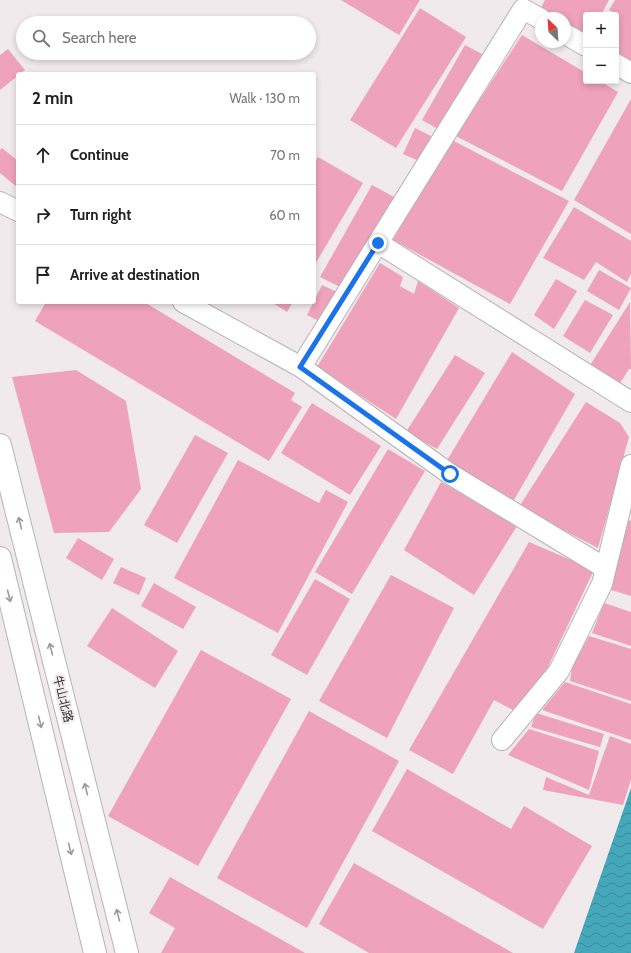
<!DOCTYPE html>
<meta charset="utf-8">
<style>
:root{--surface:#fff;--page:#f2f2f2;--text:#222;--muted:#767676;--line:#e0e0e0}
body{margin:0;font-family:Cabin,"Noto Sans SC",sans-serif;background:var(--page);color:var(--text)}
.controls{position:absolute;right:12px;top:12px;display:grid;overflow:hidden;border-radius:4px;box-shadow:0 2px 6px #0003}
.controls button{width:36px;height:36px;display:grid;place-items:center;padding:0;border:0;border-bottom:1px solid var(--line);background:var(--surface);color:var(--text);font:20px sans-serif}
.compass{position:absolute;left:535px;top:12px;width:36px;height:36px;border-radius:50%;background:var(--surface);box-shadow:0 2px 6px #0003;rotate:335deg}
.stop{position:absolute;width:12px;height:12px;margin:-9px;border:3px solid #1a73e8;border-radius:50%;background:#fff}
.stop.end{background:#1a73e8;border-color:#fff;box-shadow:0 1px 4px #0008}
.list{margin:0;padding:0;list-style:none}
h2{display:flex;justify-content:space-between;align-items:center;height:52px;margin:0;padding:0 16px;font-size:17px}
h2 small{font-size:13px;font-weight:400;color:var(--muted)}
.list li{display:grid;grid-template-columns:26px 1fr auto;gap:12px;align-items:center;box-sizing:border-box;height:60px;padding:0 16px;border-top:1px solid var(--line)}
.list b{display:block;font-size:15px;white-space:nowrap}
.list em{font-size:13px;font-style:normal;color:var(--muted)}
.icon{flex:none;width:22px;height:22px;fill:none;stroke:currentColor;stroke-width:2;stroke-linecap:round;stroke-linejoin:round}
.map{position:relative;flex:none;width:631px;height:953px;overflow:hidden}
.search{position:absolute;background:var(--surface);box-shadow:0 2px 6px #0003;left:16px;top:16px;width:300px;height:44px;display:flex;align-items:center;gap:10px;box-sizing:border-box;padding:0 14px;border-radius:22px;color:var(--muted);font-size:15px}
.panel{position:absolute;background:var(--surface);box-shadow:0 2px 6px #0003;left:16px;top:72px;width:300px;height:232px;border-radius:4px}
.map>svg:first-child{display:block}
.water{fill:url(#water-waves)}
.building{fill:#eea2bc}
.lines{fill:none;stroke-linecap:round;stroke-linejoin:round}
.minor-casing{stroke:#b8b2b4;stroke-width:22}
.secondary-casing{stroke:#b8b2b4;stroke-width:24}
.minor{stroke:#fff;stroke-width:20}
.secondary{stroke:#fff;stroke-width:22}
.oneway{stroke:#9a999a}
.route{stroke:#1a73e8;stroke-width:5}
.labels{text-anchor:middle;stroke-width:4;stroke-linejoin:round;paint-order:stroke}
.street-label{font-size:12px;fill:#363334;stroke:#f0eaec}
</style>
<div class="map">
<svg width="631" height="953" viewBox="0 0 631 953">
<defs>
<pattern id="water-waves" width="16" height="10" patternUnits="userSpaceOnUse"><rect width="16" height="10" fill="#45a7ba"/><path d="M0 5q4-4 8 0t8 0" fill="none" stroke="#3a8998"/></pattern>
</defs>
<rect width="100%" height="100%" fill="#f0eaec"/>
<polygon class="water" points="631,788 631,953 574,953"/>
<g class="building">
<polygon points="341,0 420,0 399,35"/>
<polygon points="545,0 609,0 601,15 586,15 586,42 565,29 565,18 546,18 538,13"/>
<polygon points="615,0 631,0 631,67 616,58 616,13 609,10"/>
<polygon points="420,8 466,37 396,148 350,120"/>
<polygon points="522,35 586,73 586,81 600,81 618,92 562,191 456,136"/>
<polygon points="465,45 482,54 438,129 422,120"/>
<polygon points="8,49 25,70 0,90 0,55"/>
<polygon points="631,99 631,234 574,200"/>
<polygon points="415,128 431,136 419,161 403,154"/>
<polygon points="450,139 569,201 510,304 393,240"/>
<polygon points="2,148 18,161 17,187 0,173 0,150"/>
<polygon points="318,157 363,183 314,266 314,163"/>
<polygon points="372,185 394,197 342,288 320,277"/>
<polygon points="574,207 631,241 631,274 627,282 596,262 584,280 543,258"/>
<polygon points="380,263 403,277 400,286 414,294 418,281 459,308 396,419 317,367"/>
<polygon points="599,270 631,288 619,310 587,291"/>
<polygon points="556,279 577,291 554,329 534,315"/>
<polygon points="322,285 337,292 321,322 307,315"/>
<polygon points="585,300 613,315 590,353 563,336"/>
<polygon points="46,302 144,302 295,393 291,400 302,407 269,461 35,321"/>
<polygon points="271,302 293,302 287,312"/>
<polygon points="630,302 631,369 629,369 619,385 589,367"/>
<polygon points="512,352 575,394 514,500 446,462"/>
<polygon points="455,355 485,373 437,449 406,432"/>
<polygon points="76,370 126,401 141,489 109,532 54,533 12,377"/>
<polygon points="586,402 620,423 629,437 598,548 519,507"/>
<polygon points="312,403 381,446 350,495 281,453"/>
<polygon points="195,435 228,453 177,543 144,525"/>
<polygon points="388,449 425,471 352,594 315,572"/>
<polygon points="238,460 319,503 326,490 348,502 278,633 174,578"/>
<polygon points="441,482 517,526 474,595 404,550"/>
<polygon points="629,520 631,521 631,596 608,589"/>
<polygon points="78,538 114,559 102,580 66,558"/>
<polygon points="529,542 594,570 546,671 513,710 494,700 453,774 409,750"/>
<polygon points="121,567 146,578 139,595 113,583"/>
<polygon points="391,575 454,608 387,738 319,701"/>
<polygon points="315,579 350,599 307,675 271,655"/>
<polygon points="154,583 196,607 183,629 141,606"/>
<polygon points="604,603 631,612 631,646 592,633"/>
<polygon points="112,608 178,651 155,688 87,646"/>
<polygon points="589,636 631,649 631,701 570,681 572,667"/>
<polygon points="201,650 291,699 198,866 108,816"/>
<polygon points="565,682 631,704 631,740 542,710"/>
<polygon points="309,711 399,761 307,928 217,878"/>
<polygon points="536,713 604,734 600,747 531,727"/>
<polygon points="529,729 599,751 589,790 508,755"/>
<polygon points="610,736 631,744 631,780 623,805 543,790 546,777 589,795"/>
<polygon points="407,769 511,829 524,806 592,846 543,929 372,831"/>
<polygon points="354,863 513,953 369,953 319,924"/>
<polygon points="170,877 305,953 161,953 175,928 149,913"/>
</g>
<g class="lines">
<defs>
<g id="minor">
<polyline points="565,34 586,46"/>
<polyline points="616,64 631,73"/>
<polyline points="0,202 18,211"/>
<polyline points="378,243 631,402"/>
<polyline points="183,302 301,367 450,474 605,568"/>
<polyline points="301,367 523,9 541,19"/>
<polyline points="502,740 559,671 602,584 631,465"/>
</g>
<g id="secondary">
<polyline points="0,445 127,953"/>
<polyline points="0,558 95,953"/>
</g>
</defs>
<use href="#minor" class="minor-casing"/>
<use href="#secondary" class="secondary-casing"/>
<use href="#minor" class="minor"/>
<use href="#secondary" class="secondary"/>
</g>
<defs><path id="oneway-shaft" d="M-6 0H5M1.5-3L5.5 0L1.5 3" fill="none" stroke-width="1.6" stroke-linecap="round" stroke-linejoin="round"/></defs>
<g class="oneway">
<use href="#oneway-shaft" transform="translate(20 523) rotate(-104)"/>
<use href="#oneway-shaft" transform="translate(9 596) rotate(76)"/>
<use href="#oneway-shaft" transform="translate(51 649) rotate(-104)"/>
<use href="#oneway-shaft" transform="translate(40 722) rotate(76)"/>
<use href="#oneway-shaft" transform="translate(86 789) rotate(-104)"/>
<use href="#oneway-shaft" transform="translate(70 849) rotate(76)"/>
<use href="#oneway-shaft" transform="translate(118 915) rotate(-104)"/>
</g>
<g class="lines">
<polyline class="route" points="378,243 300,367 450,474"/>
</g>
<g class="labels">
<g class="street-label">
<text transform="translate(63 699) rotate(76)" y="4">牛山北路</text>
</g>
</g>
</svg>
<div class="controls">
<button>+</button>
<button>−</button>
</div>
<svg class="compass" viewBox="-18 -18 36 36"><path d="M0-13l5 13h-10z" fill="#e53935"/><path d="M0 13l5-13h-10z" fill="#767676"/></svg>
<div class="stop" style="left:450px;top:474px"></div>
<div class="stop end" style="left:378px;top:243px"></div>
<div class="search"><svg class="icon" aria-label="search" viewBox="0 0 24 24"><circle cx="10" cy="10" r="6"/><path d="M15 15l6 6"/></svg>Search here</div>
<section class="panel">
<h2>2 min<small>Walk · 130 m</small></h2>
<ul class="list">
<li><svg class="icon" aria-label="ahead" viewBox="0 0 24 24"><path d="M12 20V5M6 11l6-6 6 6"/></svg><div><b>Continue</b></div><em>70 m</em></li>
<li><svg class="icon" aria-label="right" viewBox="0 0 24 24"><path d="M7 20v-9h11M14 6l5 5-5 5"/></svg><div><b>Turn right</b></div><em>60 m</em></li>
<li><svg class="icon" aria-label="arrive" viewBox="0 0 24 24"><path d="M6 21V4h12l-3 4 3 4H6"/></svg><div><b>Arrive at destination</b></div></li>
</ul>
</section>
</div>
